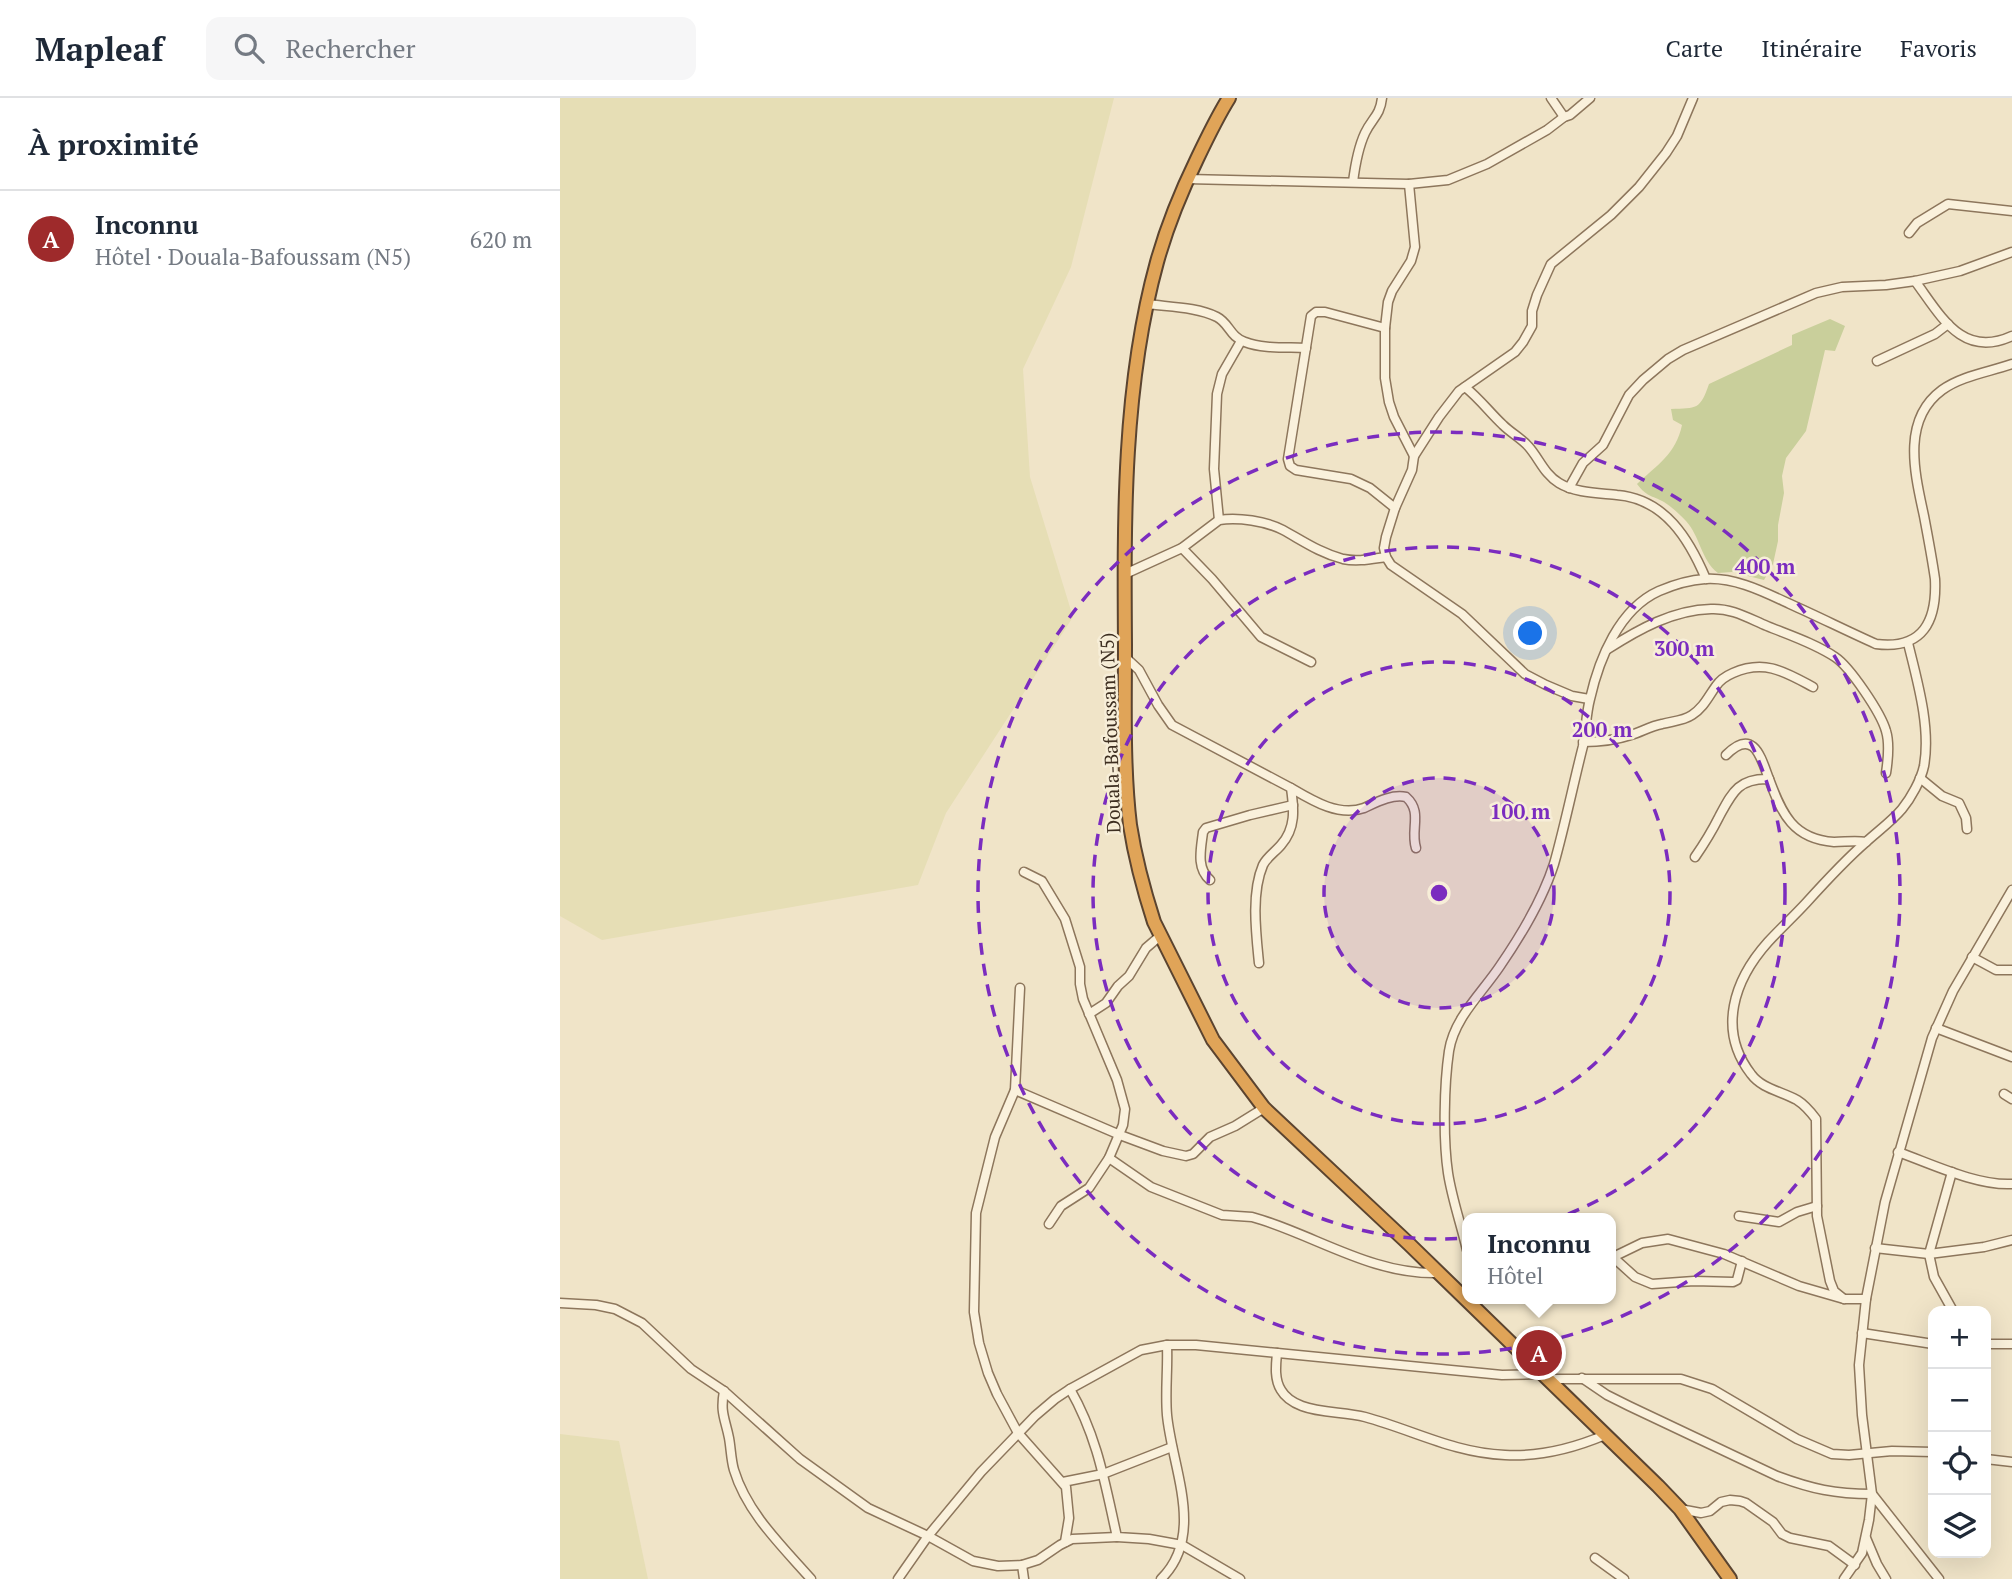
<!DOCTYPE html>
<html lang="fr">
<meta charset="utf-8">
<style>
:root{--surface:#fff;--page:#f6f6f7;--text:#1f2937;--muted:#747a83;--line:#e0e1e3;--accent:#9e2a2b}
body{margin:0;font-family:"PT Serif",serif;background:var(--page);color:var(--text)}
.controls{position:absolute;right:21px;bottom:21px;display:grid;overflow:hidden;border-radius:14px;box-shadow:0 7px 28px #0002}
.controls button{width:63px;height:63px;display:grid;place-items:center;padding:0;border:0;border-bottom:2px solid var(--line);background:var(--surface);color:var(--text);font:35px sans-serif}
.you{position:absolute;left:971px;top:536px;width:24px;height:24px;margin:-18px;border:5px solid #fff;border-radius:50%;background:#1a73e8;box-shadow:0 0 0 10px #1a73e833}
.badge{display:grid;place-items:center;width:46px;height:46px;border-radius:50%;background:var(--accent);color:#fff;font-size:23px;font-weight:700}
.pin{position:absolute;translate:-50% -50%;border:4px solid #fff;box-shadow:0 2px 7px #0006}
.popup{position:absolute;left:902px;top:1115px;width:154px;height:91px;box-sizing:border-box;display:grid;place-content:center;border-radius:14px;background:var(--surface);filter:drop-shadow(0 2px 5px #0005);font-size:23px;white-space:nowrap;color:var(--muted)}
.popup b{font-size:26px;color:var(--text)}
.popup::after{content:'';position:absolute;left:50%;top:100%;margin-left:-14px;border:14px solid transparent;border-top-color:var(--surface)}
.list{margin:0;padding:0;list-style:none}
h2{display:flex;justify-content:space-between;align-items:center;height:91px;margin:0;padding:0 28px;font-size:30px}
h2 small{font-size:23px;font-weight:400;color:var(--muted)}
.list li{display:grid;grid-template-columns:46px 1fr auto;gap:21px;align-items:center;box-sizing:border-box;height:98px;padding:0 28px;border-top:2px solid var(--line)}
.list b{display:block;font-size:26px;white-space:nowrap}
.list p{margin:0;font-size:23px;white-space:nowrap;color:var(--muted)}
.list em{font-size:23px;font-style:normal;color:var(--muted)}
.icon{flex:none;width:38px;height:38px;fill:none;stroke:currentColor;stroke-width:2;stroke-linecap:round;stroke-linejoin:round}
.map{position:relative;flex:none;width:1452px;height:1481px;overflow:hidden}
header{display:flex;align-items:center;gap:42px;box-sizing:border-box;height:98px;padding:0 35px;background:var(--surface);border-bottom:2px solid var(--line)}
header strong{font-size:33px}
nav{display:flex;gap:38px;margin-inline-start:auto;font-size:24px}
.search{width:490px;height:63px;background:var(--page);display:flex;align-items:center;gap:18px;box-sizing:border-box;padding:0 24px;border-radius:14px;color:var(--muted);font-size:26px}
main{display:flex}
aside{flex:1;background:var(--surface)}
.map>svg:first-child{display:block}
.farmland{fill:#e6deb5}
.green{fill:#c9cf9b}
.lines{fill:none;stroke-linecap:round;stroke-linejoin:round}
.minor-casing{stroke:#8d765c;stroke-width:11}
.highway-casing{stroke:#5b4430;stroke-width:16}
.minor{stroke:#faf1dc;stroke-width:8}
.highway{stroke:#e0a458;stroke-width:12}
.ring{fill:none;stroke:#7b2cbf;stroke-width:3.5;stroke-dasharray:12 9}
.labels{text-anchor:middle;stroke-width:5;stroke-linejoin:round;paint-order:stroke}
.street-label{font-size:19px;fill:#3d2e20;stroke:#f7eed8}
.centre{fill:#7b2cbf;stroke:#f7eed8;stroke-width:3.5}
.ring-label{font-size:21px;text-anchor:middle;font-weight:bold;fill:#7b2cbf;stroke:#f7eed8;stroke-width:5;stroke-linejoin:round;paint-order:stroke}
</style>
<header>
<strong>Mapleaf</strong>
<div class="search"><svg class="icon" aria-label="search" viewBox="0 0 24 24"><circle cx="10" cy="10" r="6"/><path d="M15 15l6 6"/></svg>Rechercher</div>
<nav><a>Carte</a><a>Itinéraire</a><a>Favoris</a></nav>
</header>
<main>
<aside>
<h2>À proximité<small></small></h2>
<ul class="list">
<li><span class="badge">A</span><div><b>Inconnu</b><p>Hôtel · Douala-Bafoussam (N5)</p></div><em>620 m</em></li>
</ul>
</aside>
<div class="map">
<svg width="1452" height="1481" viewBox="0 0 1452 1481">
<rect width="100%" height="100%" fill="#f0e4c8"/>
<g class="farmland">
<polygon points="0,0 554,0 511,169 463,271 470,379 513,519 386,715 358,787 42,842 0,818"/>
<polygon points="0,1336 59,1343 88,1481 0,1481"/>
</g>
<path class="green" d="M1270,221L1285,228L1275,253L1265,252L1246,333L1226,360L1222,378L1224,395L1218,427V443L1213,466L1204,482L1172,474L1158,475C1141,462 1140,438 1126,423C1119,416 1112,409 1104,404C1091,397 1087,399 1077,386C1097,367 1116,356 1122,327L1113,322L1111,311C1137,310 1140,312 1149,286L1232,247V237Z"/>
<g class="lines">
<defs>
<g id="minor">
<polyline points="991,0 1004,19"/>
<polyline points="627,81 849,86 888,82 927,66 987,32 1004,19 1010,17 1030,0"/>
<path d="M793,84C795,68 798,50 805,35C812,20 820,18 822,0"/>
<polyline points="849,86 855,149 851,163 832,193 828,204 825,230 825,280 829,304 834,319 854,358 852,372 835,410 826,439 824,450 826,459 831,467 902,516 965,576 986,587 1012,598 1029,601"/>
<polyline points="1349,135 1357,125 1388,106 1452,113"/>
<path d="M1355,183C1381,218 1402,261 1452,238"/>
<path d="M587,206C609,209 637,209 657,219C669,225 670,239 685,244C703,251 727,249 746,250"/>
<polyline points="825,230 765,214 756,214 751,218 728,361 730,368 736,372 791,381 810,390 835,410"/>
<polyline points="1317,263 1375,236 1388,226"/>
<path d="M905,289C920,301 930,315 943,327C951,335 961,340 968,348C979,360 984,376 999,385C1015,395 1039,395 1057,397C1105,401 1129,441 1146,481"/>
<polyline points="854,358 879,319 899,293 955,254 963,244 972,228 972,213 977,197 991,166 1051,117 1079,89 1106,55 1117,38 1133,0"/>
<polyline points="1009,390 1023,365 1043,347 1069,297 1083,282 1108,261 1123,252 1256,195 1282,189 1326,187 1355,183 1400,173 1452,154"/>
<polyline points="659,422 654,371 657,296 662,276 681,243"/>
<polyline points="622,450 652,481 701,539 751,564"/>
<path d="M565,476L622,450L659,422C678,419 706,423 723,432C743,443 760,455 783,461C797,464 811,461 826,459"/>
<path d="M1048,551C1079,531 1113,512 1151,511C1172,510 1188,520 1207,528C1229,537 1254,545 1275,559C1290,569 1321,615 1326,633C1330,646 1328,662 1326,675"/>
<path d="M565,559L579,572L598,607L612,627L731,690C734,711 736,730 721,747C715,754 707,759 703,767C691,795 696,835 699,865"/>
<path d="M1023,644C1040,644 1056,642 1071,637C1081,634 1091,628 1102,626C1113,623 1123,623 1132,617C1144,609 1148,599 1156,588C1160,582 1166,578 1173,575C1205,561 1225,574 1253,589"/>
<path d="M1166,657C1194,629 1201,660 1209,681"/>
<polyline points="1360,680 1382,698 1399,705 1406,720 1407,731"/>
<path d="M731,690C753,703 779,719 804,710C817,704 832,696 846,699C863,714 850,731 856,750"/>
<path d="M1135,759C1144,746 1152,733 1159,719C1172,695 1178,680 1209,681C1222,716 1233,741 1274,744C1285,744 1295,742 1306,744C1318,733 1332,723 1342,711C1351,700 1361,682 1364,668C1371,629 1357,582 1348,545"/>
<polyline points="464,774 482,783 505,821 520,869 520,886 523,901 557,982 565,1011 563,1027 549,1060 529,1090 501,1108 489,1126"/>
<path d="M650,782C636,770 641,751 643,734L646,730L690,717L733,707"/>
<polyline points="1412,859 1436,872 1452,872"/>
<polyline points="460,890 455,992 435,1039 416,1115 414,1214 419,1245 428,1275 437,1296 458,1335 506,1389 509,1420 505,1444"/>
<polyline points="529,916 546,905 558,888 569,878 586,850 600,838"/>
<polyline points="1376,930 1452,959"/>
<polyline points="455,992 560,1037 603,1053 626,1058 633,1056 650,1039 675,1028 704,1010"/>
<polyline points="1444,996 1452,1001"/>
<path d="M1338,1054C1372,1066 1417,1088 1452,1086"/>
<path d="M549,1060L591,1089L662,1117L692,1119L702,1122C759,1140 815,1177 878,1175"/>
<polyline points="1392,1074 1369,1156 1374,1179 1393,1213"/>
<polyline points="1179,1118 1219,1124 1237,1114 1257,1108"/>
<polyline points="1315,1150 1369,1156 1424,1149 1452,1142"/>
<path d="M907,1152C901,1126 892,1101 888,1075C883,1041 884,987 889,953C894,920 922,895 940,868C962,836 982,803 994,766C1005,727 1013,687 1023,648C1026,632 1026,616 1030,601C1039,561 1059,511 1099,493C1113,487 1129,482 1145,481C1175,479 1204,494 1230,506C1259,519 1287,533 1316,546C1363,552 1377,523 1375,481C1372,460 1368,439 1364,418C1355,376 1341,322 1382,292C1401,278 1429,274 1452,266"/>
<polyline points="1051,1160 1082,1145 1108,1141 1164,1156 1239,1188 1284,1201 1306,1201"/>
<polyline points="1054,1160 1075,1179 1092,1186 1134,1183 1173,1184 1177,1182 1182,1163"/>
<path d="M1284,1201L1274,1193L1270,1183L1257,1118L1256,1021C1250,1013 1245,1007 1237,1002C1221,993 1202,991 1191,976C1157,932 1174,882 1208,844C1220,831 1233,819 1246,805C1265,784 1284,763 1306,744"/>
<polyline points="0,1205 36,1207 55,1211 82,1225 131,1271 164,1293 240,1361 308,1410 368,1438 413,1463 438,1468 462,1467 478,1462 500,1447 512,1441 557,1439"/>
<polyline points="1302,1235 1373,1246"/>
<polyline points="1426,1246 1452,1246"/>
<path d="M717,1255C716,1266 714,1281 721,1292C725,1299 734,1305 742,1308C760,1315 785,1314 805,1319C853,1332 894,1355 945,1357C980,1359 1014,1350 1045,1337"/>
<path d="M1022,1280L1047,1297L1069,1308L1217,1378C1252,1391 1275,1396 1312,1396L1379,1481"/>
<polyline points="987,1281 1121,1281 1152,1291 1237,1341 1272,1356 1289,1357 1332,1353 1373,1354"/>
<path d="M510,1291C538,1340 545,1386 557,1439L589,1441L622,1447L680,1481"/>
<path d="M164,1293C160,1315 165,1320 169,1340C171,1351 171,1362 174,1372C187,1415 222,1448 251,1481"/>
<polyline points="1426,1361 1452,1364"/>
<polyline points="503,1384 543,1376 612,1349"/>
<polyline points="1120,1411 1141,1415 1150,1413 1161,1404 1170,1402 1180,1403 1186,1405 1213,1424 1222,1436 1230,1440 1269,1448 1295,1467"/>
<polyline points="1306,1440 1317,1466 1326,1481"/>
<polyline points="1035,1460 1064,1481"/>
<polyline points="462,1467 464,1481"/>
<polyline points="338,1481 368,1438 421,1374 475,1318 495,1301 510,1291 581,1252 607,1247 636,1247 942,1277 983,1276"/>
<path d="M601,1481C646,1437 612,1370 607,1317C605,1294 608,1270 607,1247"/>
<polyline points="1284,1481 1302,1455 1309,1422 1312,1396 1302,1317 1299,1267 1306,1201 1325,1104 1372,940 1393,893 1452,792"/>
</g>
<path id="highway" d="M669,0C657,19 647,40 637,61C621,94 607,128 597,164C563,287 564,420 565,547C565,605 563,669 570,727C575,759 584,793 594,824L653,942L704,1010L849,1146L1098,1388L1120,1411L1170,1481"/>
</defs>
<use href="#minor" class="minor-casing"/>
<use href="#highway" class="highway-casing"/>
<use href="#minor" class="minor"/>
<use href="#highway" class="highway"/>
</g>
<circle cx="879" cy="795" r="115" fill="#7b2cbf" fill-opacity=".12"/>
<g class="ring">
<circle cx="879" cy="795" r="115"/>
<circle cx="879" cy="795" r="231"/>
<circle cx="879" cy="795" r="346"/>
<circle cx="879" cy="795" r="461"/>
</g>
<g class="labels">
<g class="street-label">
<text transform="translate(550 635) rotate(-92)" y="7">Douala-Bafoussam (N5)</text>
</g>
</g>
<circle cx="879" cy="795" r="10" class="centre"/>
<g class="ring-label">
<text x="1205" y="476">400 m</text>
<text x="1124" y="558">300 m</text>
<text x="1042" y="639">200 m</text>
<text x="960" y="721">100 m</text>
</g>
</svg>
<div class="controls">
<button>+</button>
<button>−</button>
<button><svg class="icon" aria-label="locate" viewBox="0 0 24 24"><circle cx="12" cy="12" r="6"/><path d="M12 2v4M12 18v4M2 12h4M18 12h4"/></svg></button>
<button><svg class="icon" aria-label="layers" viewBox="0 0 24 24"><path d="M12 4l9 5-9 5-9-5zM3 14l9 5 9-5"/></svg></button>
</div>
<div class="you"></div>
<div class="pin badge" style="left:979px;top:1255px">A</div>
<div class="popup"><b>Inconnu</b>Hôtel</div>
</div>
</main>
